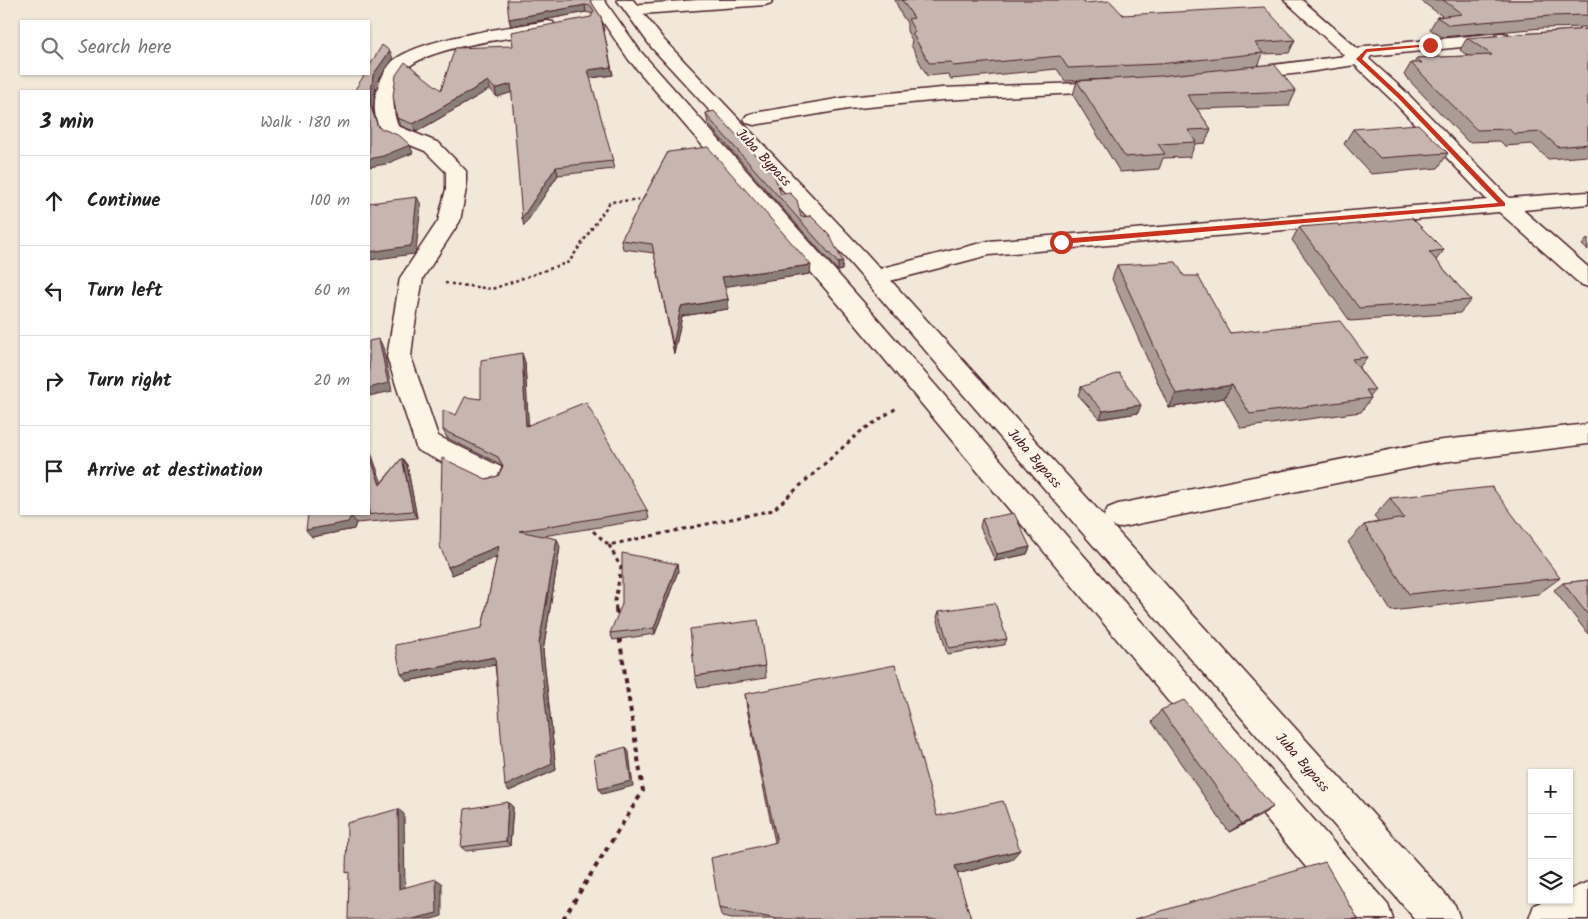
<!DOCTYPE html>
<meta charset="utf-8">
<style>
:root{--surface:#fff;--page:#f2f2f2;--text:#222;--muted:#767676;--line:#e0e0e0}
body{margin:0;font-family:Kalam,sans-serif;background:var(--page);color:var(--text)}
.controls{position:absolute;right:15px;bottom:15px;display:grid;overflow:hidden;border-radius:0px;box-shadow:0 1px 4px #0004}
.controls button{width:45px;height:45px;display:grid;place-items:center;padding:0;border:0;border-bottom:1px solid var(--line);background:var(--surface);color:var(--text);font:25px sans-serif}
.stop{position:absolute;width:15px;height:15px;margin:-11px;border:4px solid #c8321e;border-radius:50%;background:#fff}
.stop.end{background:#c8321e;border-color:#fff;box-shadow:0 1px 5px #0008}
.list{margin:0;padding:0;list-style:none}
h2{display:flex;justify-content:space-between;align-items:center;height:65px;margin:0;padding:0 20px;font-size:21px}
h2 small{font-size:16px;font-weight:400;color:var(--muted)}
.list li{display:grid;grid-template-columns:32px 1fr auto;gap:15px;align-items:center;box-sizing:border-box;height:90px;padding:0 20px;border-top:1px solid var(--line)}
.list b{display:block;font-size:19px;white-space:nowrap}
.list em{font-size:16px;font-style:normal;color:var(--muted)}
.icon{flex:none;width:28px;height:28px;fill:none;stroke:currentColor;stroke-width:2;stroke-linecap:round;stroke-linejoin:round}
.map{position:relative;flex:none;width:1588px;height:919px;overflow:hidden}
.search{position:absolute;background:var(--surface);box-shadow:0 1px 4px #0004;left:20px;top:20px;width:350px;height:55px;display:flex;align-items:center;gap:12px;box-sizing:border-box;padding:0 18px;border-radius:0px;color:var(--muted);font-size:19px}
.panel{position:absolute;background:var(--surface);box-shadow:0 1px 4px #0004;left:20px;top:90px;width:350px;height:425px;border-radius:0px}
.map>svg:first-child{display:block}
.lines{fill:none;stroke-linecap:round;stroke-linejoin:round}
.minor-casing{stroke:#4a1f2b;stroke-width:3}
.primary-casing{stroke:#4a1f2b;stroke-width:3}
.path-far2{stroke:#4a1f2b;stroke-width:2.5;stroke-dasharray:3 3;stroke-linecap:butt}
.path-far1{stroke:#4a1f2b;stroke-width:3;stroke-dasharray:4 4;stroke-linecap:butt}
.path{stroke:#4a1f2b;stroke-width:4;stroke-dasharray:5 5;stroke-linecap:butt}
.minor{fill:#fcf5e5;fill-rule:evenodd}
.primary{fill:#fcf5e5;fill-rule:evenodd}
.wall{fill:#ab9d96;stroke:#4a1f2b}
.shaded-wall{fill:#8b7f7a;stroke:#4a1f2b}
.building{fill:#c7b6af;stroke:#4a1f2b}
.route{fill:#c8321e}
.labels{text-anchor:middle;stroke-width:4.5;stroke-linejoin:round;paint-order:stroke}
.street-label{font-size:14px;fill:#4a1f2b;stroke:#fcf5e5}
</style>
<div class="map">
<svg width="1588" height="919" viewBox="0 0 1588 919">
<rect width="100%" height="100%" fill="#f1e8da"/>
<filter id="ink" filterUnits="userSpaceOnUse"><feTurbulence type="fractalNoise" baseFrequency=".02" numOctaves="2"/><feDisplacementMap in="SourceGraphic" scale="10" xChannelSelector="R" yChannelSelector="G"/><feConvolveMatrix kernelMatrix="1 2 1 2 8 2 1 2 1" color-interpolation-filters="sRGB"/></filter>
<g filter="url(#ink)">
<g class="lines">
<defs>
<g id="minor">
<polygon points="698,0 773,0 771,3 765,5 641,14 635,12 633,9 635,6 641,4"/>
<polygon points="1284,0 1302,0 1358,49 1366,46 1502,33 1508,34 1511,38 1508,42 1502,43 1371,56 1369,59 1407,93 1509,198 1588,192 1588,204 1523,210 1588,267 1588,287 1580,284 1499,212 989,255 890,281 882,278 879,273 882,268 989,241 1487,200 1393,101 1355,65 1302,73 1241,79 1235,78 1232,74 1235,70 1241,69 1345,56"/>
<path d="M547,21L553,22L555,26L553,30C516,39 433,44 406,69C391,83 391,109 398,126L439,143L466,171V189L460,221L423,278L414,330L411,357L438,436L501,467L505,475L501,483L491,486L417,450L387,357L400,278L438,221L446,189V172L425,151L383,134C375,122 373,108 376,94C379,82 385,68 394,60C425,37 508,28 547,21Z"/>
<polygon points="1112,82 1118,83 1121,87 1118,91 942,100 848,109 754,125 747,123 744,119 747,115 754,113 848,97 942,88"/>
<polygon points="1588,424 1588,444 1434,463 1118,528 1108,524 1104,516 1108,508 1118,504 1434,441"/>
<polygon points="1588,882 1588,919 1529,919 1534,905 1546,900 1569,900 1569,890"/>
</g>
<g id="primary">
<polygon points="588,0 604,0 641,52 863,302 1388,905 1393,919 1349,919 847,314 629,60"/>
<polygon points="617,0 633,0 664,40 866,253 1455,905 1460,919 1415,919 850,263 652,48"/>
</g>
</defs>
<use href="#minor" class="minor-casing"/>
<use href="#primary" class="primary-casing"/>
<polyline class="path-far2" points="445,283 492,289 569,262 610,202 645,199"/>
<g class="path-far1">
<polyline points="587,526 609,545 773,510 860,432 898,407"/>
<polyline points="609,545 621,568 615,601 616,610"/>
</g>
<g class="path">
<polyline points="616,609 617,619"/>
<polyline points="563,919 643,791 619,635"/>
</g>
<use href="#minor" class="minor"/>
<use href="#primary" class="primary"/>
</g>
<g class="wall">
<polygon points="590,0 601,17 613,75 590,78 614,169 558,175 524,226 512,92 497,97 490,89 416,132 401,126 397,118 441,90 513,46 591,17 593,14 586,12 511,26 509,19"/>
<polygon points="895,0 1081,0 1084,3 1123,15 1295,40 1289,53 1263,54 1258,66 1296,91 1289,106 1197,109 1211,129 1205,143 1195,144 1190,157 1163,158 1159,169 1120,172 1073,95 1077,81 1109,79 1065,81 1057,69 951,79 948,74 927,76 911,45 912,40 907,31 907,23 901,14"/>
<polygon points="1420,0 1588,0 1588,27 1542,28 1442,37 1430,29 1437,17 1442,16"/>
<polygon points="1588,29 1588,156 1548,159 1532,144 1505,146 1500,141 1468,142 1404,75 1411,63 1414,63 1417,58 1468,56 1460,50 1467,38"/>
<polygon points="706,113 781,194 801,217 811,216 842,270 838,271 708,124"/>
<polygon points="1353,129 1448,153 1438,168 1371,174 1344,144"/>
<polygon points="668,152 810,274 724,286 728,299 728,309 682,316 674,354 654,253 623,249 621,240"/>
<polygon points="1339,226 1444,250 1436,260 1471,300 1460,313 1350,321 1292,240 1299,227"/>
<polygon points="1588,238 1588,250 1582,245"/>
<polygon points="1117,265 1184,276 1230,333 1367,357 1359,368 1375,390 1370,396 1371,398 1361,412 1241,428 1224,398 1169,408 1112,279"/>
<polygon points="525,362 528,424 647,510 649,519 543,536 560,547 543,651 556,770 509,791 495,665 407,681 482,628 497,557 452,575 448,567 486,479 498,476 502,467 502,465 447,438 443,430 456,415 481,399"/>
<polygon points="1081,387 1138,413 1100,419 1078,395"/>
<polygon points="402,458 407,465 417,518 356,523 354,529 312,537 381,483"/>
<polygon points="1390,498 1560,578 1538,594 1391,611 1348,542 1364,525 1378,522 1374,516"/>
<polygon points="982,519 1030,547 1027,554 995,561 980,527"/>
<polygon points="678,571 655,634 613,640 610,633"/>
<polygon points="1588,580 1588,634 1554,590 1563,583"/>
<polygon points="939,611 1007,639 1004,645 947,654 937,617"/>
<polygon points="765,666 766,678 698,688 695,676"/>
<polygon points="745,694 937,816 1011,860 957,874 971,919 732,919 722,917 719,908 775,842 747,709"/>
<polygon points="1161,710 1260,816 1229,832 1152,722"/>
<polygon points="508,802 513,807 510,846 466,851 461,847"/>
</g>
<g class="shaded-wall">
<polygon points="585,5 586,12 511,26 509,19"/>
<polygon points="390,51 393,59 376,83 373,112 381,135 370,104 373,75"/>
<polygon points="611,67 613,75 590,78 588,70"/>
<polygon points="488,81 490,89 416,132 413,124"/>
<polygon points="511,84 513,92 497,97 495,89"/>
<polygon points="410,145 413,153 386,164 369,167 369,159"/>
<polygon points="556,167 558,175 524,226 522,218"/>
<polygon points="417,197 421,205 416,251 414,254 369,260 369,252"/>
<polygon points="843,262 842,270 838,271 838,263"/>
<polygon points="811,265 810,274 722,287 722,277"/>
<polygon points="728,299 728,309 682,316 674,354 673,345 681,307"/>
<polygon points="379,339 383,347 392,391 369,396 369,388"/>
<polygon points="522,353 525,362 529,434 526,426"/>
<polygon points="1232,385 1224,398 1169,408 1176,394"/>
<polygon points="1141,405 1138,413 1100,419 1103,411"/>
<polygon points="369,447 385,492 380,485 369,453"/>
<polygon points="402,458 407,465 417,518 413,511"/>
<polygon points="351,516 356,523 354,529 312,537 306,530"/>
<polygon points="557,539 560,547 543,651 556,770 509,791 505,786 539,644"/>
<polygon points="499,546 503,554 452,575 448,567"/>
<polygon points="1030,547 1027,554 995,561 997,554"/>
<polygon points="677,564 678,571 655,634 654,628"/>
<polygon points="495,657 499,664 407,681 401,674"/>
<polygon points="626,747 629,752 633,786 602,794 599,789"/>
<polygon points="508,802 513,807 510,846 506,841"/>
<polygon points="1273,807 1260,816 1229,832 1242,824"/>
<polygon points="398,809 404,814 405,893 399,889"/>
<polygon points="1020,850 1011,860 949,876 955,866"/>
<polygon points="436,879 442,883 442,916 432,919 413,919"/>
</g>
<g class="building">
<polygon points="507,0 590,0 601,17 611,67 588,70 613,161 556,167 522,218 511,84 495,89 488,81 413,124 397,118 393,96 396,75 405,62 441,90 455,48 513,46 511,32 591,17 594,11 591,6 585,5 509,19"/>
<polygon points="902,0 1081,0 1084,3 1110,1 1123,15 1264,7 1295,40 1255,43 1263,53 1159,64 1068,68 1060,56 953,66 950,62 929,63 912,33 915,32 908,19 914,18"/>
<polygon points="1443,0 1588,0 1588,15 1550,16 1449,25 1437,17 1462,14"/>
<polygon points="1588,29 1588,144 1558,147 1541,132 1514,134 1509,129 1477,130 1411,63 1422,63 1417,58 1492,55 1467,38"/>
<polygon points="382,45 390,51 373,75 370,104 378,127 400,136 410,145 383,156 369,159 369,91 354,91 365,74 369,74 369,67"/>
<polygon points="1274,64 1296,91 1187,95 1211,129 1188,130 1196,142 1158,144 1165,154 1125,157 1077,81 1160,76"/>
<polygon points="714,111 774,175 781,194 790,193 797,200 801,217 811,216 829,234 843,262 838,263 707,116 706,113"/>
<polygon points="1418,124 1448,153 1380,158 1353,129"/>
<polygon points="708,147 811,265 722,277 728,299 681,307 673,345 652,244 621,240 668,152"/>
<polygon points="417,197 412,243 410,246 369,252 369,203"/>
<polygon points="1412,218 1444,250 1429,252 1471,300 1359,308 1299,227 1338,224 1339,226"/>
<polygon points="1176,262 1184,276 1198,276 1230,333 1340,321 1367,357 1352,359 1375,390 1366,390 1371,398 1250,414 1232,385 1176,394 1117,265"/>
<polygon points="379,339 388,383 369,388 369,341"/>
<polygon points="522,353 526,426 586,402 647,510 519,531 557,539 539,644 552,764 505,786 495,657 401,674 395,645 482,628 499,546 448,567 440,546 442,458 486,479 498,476 503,466 498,457 443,430 443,410 456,415 465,397 481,399 481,360"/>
<polygon points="1119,373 1141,405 1103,411 1081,387"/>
<polygon points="369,453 380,485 402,458 413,511 351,516 348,522 306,530 308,514 369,514"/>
<polygon points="1492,487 1560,578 1409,594 1364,525 1404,518 1390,498"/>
<polygon points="1014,513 1030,547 997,554 982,519"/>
<polygon points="622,553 677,564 654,628 610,633 622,604"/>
<polygon points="1588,580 1588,615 1563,583"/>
<polygon points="995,603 1007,639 949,648 939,611"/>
<polygon points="758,620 765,666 695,676 690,629"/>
<polygon points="895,665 937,816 1003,801 1020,850 955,866 971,919 778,919 719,908 711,858 777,842 745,694"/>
<polygon points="1184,700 1273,807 1242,824 1161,710"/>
<polygon points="626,747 631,781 599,789 594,756"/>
<polygon points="508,802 506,841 461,847 465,809"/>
<polygon points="398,809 399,889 436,879 437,913 413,919 348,919 349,872 346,873 347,823"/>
<polygon points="1325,862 1358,919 1135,919"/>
</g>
</g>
<polygon class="route" points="1432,44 1430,46 1367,52 1362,59 1402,96 1505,203 1505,206 1061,244 1058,242 1061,239 1498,203 1398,98 1356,59 1366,49"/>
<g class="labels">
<g class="street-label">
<text transform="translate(764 157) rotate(47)" y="5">Juba Bypass</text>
<text transform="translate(1035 458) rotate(49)" y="5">Juba Bypass</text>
<text transform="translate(1303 762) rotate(49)" y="5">Juba Bypass</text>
</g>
</g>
</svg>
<div class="controls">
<button>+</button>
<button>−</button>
<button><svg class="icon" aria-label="layers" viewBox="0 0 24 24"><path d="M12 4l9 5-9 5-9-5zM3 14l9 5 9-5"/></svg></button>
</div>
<div class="stop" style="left:1061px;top:242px"></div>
<div class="stop end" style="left:1430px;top:45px"></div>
<div class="search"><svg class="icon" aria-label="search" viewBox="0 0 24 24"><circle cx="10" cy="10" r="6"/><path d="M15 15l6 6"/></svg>Search here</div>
<section class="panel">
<h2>3 min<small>Walk · 180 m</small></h2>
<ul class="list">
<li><svg class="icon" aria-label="ahead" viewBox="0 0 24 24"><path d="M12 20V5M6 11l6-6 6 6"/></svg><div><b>Continue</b></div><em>100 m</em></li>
<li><svg class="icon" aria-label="left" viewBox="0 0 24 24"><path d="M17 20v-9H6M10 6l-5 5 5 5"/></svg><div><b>Turn left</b></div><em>60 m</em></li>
<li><svg class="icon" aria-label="right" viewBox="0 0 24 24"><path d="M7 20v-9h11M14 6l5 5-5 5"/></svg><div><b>Turn right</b></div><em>20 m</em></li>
<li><svg class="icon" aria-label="arrive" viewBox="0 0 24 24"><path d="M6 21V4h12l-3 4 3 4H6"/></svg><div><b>Arrive at destination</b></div></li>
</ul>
</section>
</div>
